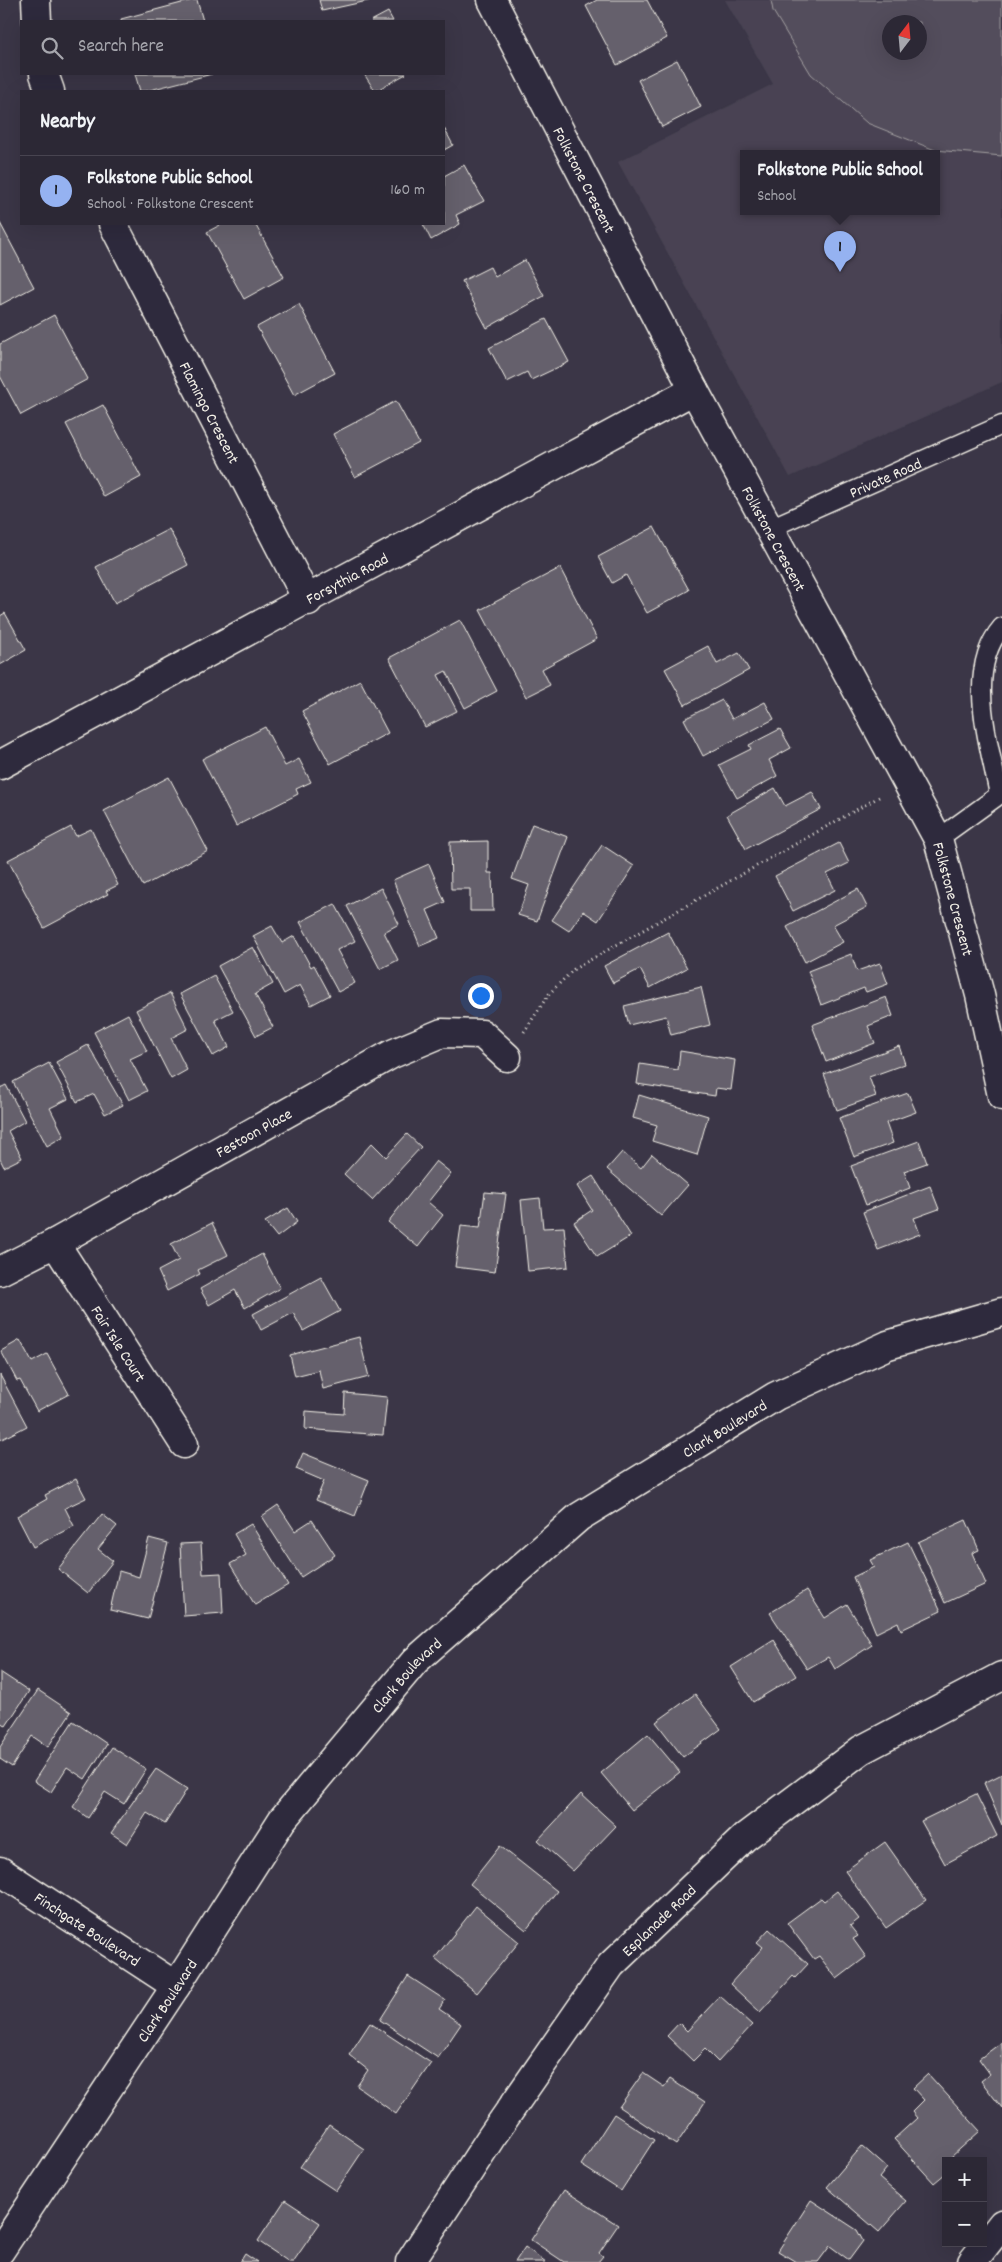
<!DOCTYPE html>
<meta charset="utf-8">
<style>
:root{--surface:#2c2835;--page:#383441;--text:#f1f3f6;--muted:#a6a6ad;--line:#484450;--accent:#95b2f1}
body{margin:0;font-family:Dekko,sans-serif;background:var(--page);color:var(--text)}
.controls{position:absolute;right:15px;bottom:15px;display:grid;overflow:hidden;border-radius:0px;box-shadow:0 5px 20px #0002}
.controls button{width:45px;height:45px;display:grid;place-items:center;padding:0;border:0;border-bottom:1px solid var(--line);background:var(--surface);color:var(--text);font:25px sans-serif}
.compass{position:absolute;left:882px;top:15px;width:45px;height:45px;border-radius:50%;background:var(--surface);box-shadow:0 5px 20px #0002;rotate:16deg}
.you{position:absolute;left:480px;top:995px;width:18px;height:18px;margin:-12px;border:4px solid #fff;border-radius:50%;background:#1a73e8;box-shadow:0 0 0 8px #1a73e833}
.badge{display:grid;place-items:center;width:32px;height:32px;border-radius:50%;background:var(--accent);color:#111;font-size:16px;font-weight:700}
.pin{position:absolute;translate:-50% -41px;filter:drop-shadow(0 1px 2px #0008)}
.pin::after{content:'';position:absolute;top:26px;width:18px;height:15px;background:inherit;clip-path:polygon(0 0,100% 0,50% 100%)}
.popup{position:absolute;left:740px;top:150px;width:200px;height:65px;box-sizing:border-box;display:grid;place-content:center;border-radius:0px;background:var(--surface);filter:drop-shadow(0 1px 4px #0005);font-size:16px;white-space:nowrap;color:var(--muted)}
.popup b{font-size:19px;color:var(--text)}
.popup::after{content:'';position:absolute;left:50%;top:100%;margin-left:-10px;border:10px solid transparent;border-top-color:var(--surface)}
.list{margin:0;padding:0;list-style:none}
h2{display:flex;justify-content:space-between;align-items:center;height:65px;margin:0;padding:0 20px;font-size:21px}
h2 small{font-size:16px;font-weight:400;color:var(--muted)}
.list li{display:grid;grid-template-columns:32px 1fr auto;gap:15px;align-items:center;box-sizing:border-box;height:70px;padding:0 20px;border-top:1px solid var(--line)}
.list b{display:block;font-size:19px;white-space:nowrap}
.list p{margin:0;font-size:16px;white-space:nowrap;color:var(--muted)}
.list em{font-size:16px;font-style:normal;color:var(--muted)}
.icon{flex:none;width:28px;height:28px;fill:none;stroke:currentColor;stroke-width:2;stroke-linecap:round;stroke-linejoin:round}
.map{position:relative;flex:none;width:1002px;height:2262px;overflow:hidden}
.search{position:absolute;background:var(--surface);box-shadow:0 5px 20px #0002;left:20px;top:20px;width:425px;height:55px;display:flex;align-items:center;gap:12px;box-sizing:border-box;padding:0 18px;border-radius:0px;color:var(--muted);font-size:19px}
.panel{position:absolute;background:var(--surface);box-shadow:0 5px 20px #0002;left:20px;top:90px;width:425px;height:135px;border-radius:0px}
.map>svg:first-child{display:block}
.built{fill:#484352;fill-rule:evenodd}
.green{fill:#534e5c;stroke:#a4a0a2;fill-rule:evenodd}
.building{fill:#65616c;stroke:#f4f1e8}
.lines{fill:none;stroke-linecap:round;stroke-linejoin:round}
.service-casing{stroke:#f4f1e8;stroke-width:21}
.minor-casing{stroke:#f4f1e8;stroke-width:31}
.tertiary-casing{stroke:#f4f1e8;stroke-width:31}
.path{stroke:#f4f1e8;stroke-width:3;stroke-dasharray:1 4;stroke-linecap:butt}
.service{stroke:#2f2a3d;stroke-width:18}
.minor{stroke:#2f2a3d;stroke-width:28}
.tertiary{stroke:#2f2a3d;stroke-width:28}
.labels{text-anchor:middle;stroke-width:4;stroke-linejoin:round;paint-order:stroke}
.street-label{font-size:16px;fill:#f4f1e8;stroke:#2f2a3d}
</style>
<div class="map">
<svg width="1002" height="2262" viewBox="0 0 1002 2262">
<rect width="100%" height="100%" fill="#3b3647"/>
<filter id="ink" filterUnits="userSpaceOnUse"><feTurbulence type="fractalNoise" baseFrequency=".02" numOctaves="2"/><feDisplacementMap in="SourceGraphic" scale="10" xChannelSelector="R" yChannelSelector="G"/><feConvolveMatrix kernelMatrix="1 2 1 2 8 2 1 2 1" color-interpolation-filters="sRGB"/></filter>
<g filter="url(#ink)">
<path class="built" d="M725,0H1002V382L790,477L618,162L773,84ZM890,22H920V52H890ZM744,153H936V211H744Z"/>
<path class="green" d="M771,0H1002V156L935,150L867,123L811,74L773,11ZM890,22H920V52H890Z"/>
<g class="building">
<polygon points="193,0 197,0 203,21 121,21 121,19"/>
<polygon points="319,0 372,0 322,11"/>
<polygon points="597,0 647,0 667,38 617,65 586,6"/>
<polygon points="388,12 393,21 371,21"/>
<polygon points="677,60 701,107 662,127 638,80"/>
<polygon points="135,74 212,74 146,91 140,91"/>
<polygon points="364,74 406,74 375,91"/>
<polygon points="444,128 453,145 444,150"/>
<polygon points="464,165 484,201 456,215 460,224 431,240 423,224 444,224 444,176"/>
<polygon points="0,223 34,287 0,305"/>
<polygon points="222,224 255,224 284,277 244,299 207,232"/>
<polygon points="525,260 544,296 487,328 462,281 490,267 495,277"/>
<polygon points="299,304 335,373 294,395 257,327"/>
<polygon points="54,315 88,379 21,415 0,376 0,344"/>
<polygon points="546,319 569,362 531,380 527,372 507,382 489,348"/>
<polygon points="396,401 419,443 355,477 333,434"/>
<polygon points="103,405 141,477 104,497 66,424"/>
<polygon points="654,527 689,590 647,613 626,575 612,583 598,557"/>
<polygon points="169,529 188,565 115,603 96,567"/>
<polygon points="560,568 597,639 542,669 550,685 526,697 480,610"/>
<polygon points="5,613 26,650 0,665 0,616"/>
<polygon points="460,620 497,691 465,708 446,671 438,675 457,711 425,727 389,658"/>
<polygon points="708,646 717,664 739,653 749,670 685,705 665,669"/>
<polygon points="360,680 388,733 330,764 302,711"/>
<polygon points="722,700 732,719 765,702 774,719 703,756 684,719"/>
<polygon points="265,727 285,766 299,759 311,782 296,789 298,794 236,826 202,759"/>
<polygon points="780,729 791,748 769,760 777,776 737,798 719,765 751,749 749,745"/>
<polygon points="169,777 208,851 143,886 104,811"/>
<polygon points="775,788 785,806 812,792 821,809 746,849 727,815"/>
<polygon points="532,824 568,837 537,921 518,915 529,885 512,879"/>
<polygon points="71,827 76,836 91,829 118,885 106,891 108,894 44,928 8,860"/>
<polygon points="488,841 488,873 492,873 493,911 470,911 470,889 451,889 450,842"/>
<polygon points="839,843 849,863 827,874 835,890 793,911 775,876"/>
<polygon points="602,845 634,866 598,921 583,911 569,931 552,920"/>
<polygon points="429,864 445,902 427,910 439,938 420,946 393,880"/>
<polygon points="381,888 399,924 384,932 398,960 380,969 347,906"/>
<polygon points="858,889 867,907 833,925 843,942 805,962 787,927"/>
<polygon points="335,904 355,941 337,950 355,983 338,992 300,922"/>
<polygon points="272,926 282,943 294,936 311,967 314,965 330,995 311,1005 300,985 284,994 253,936"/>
<polygon points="668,932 687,968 650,988 640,969 613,983 604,966"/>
<polygon points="253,947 273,984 255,994 273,1027 256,1036 218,966"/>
<polygon points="851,954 857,971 880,963 888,984 866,992 864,988 821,1005 808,971"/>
<polygon points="214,976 233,1011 215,1020 229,1047 213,1056 180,994"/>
<polygon points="701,987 710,1025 671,1035 666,1016 629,1025 624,1006"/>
<polygon points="170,993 188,1029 171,1038 187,1070 171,1079 136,1010"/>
<polygon points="886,997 893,1016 868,1026 875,1043 826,1062 812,1025"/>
<polygon points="128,1014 147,1051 130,1059 147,1091 129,1100 94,1032"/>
<polygon points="88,1045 123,1105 105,1114 94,1094 77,1102 56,1062"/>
<polygon points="899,1046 905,1064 869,1077 876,1096 837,1110 824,1074"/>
<polygon points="680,1051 735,1060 731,1090 716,1088 715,1096 637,1084 640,1064 678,1070"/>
<polygon points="49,1063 68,1099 50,1108 64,1136 47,1146 13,1082"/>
<polygon points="6,1085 25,1121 8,1131 22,1158 4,1167 0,1159 0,1088"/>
<polygon points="908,1093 916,1112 886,1123 893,1143 854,1157 839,1118"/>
<polygon points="639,1095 708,1116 697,1155 652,1141 657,1125 633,1118"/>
<polygon points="407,1134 421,1147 372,1200 344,1174 372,1143 386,1157"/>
<polygon points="919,1141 927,1163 904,1171 910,1188 866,1205 851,1166"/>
<polygon points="622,1152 641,1168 652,1154 688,1185 661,1216 607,1169"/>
<polygon points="436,1161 451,1173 428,1202 443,1215 418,1247 388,1222"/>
<polygon points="593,1176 631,1236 597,1257 574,1222 592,1210 577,1186"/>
<polygon points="930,1186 939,1209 914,1218 920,1234 878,1250 863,1212"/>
<polygon points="485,1192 506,1194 495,1272 455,1267 461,1226 480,1228"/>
<polygon points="540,1198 543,1228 564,1227 568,1267 528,1271 521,1200"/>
<polygon points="288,1208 297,1222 277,1237 265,1222"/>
<polygon points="212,1223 228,1255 198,1270 200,1274 167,1291 158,1271 179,1260 171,1244"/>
<polygon points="262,1254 280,1288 245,1308 235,1290 209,1305 200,1289"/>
<polygon points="321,1277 340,1311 303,1331 293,1313 261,1330 253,1314"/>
<polygon points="359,1337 369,1377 323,1389 319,1370 295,1376 290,1355"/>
<polygon points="20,1340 32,1362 47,1354 69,1394 37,1411 20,1380 17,1381 1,1351"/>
<polygon points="0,1375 27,1426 0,1440"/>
<polygon points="345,1393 387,1397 383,1435 305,1429 306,1411 344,1414"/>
<polygon points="303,1453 369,1480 355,1516 316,1500 324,1481 296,1469"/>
<polygon points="76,1479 86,1498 65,1508 74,1526 33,1547 17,1516 47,1499 45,1495"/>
<polygon points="278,1505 295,1531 312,1520 335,1555 301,1577 262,1516"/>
<polygon points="102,1514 117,1526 98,1549 113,1561 88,1593 58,1569"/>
<polygon points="966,1520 979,1550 972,1553 986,1584 945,1603 918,1542"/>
<polygon points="251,1524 288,1585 255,1605 230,1564 246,1555 234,1534"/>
<polygon points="149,1538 168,1543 148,1619 110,1610 119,1571 139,1577"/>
<polygon points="908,1542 941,1611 901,1630 898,1622 876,1633 853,1577 874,1567 870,1560"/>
<polygon points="201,1543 203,1574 221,1573 223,1613 184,1616 180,1544"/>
<polygon points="807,1590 825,1618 847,1604 872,1645 835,1669 828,1657 807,1669 770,1613"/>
<polygon points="774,1640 796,1676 753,1702 731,1667"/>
<polygon points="0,1672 29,1691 6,1726 0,1722"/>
<polygon points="38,1690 71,1712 48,1747 32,1736 12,1767 0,1759 0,1747"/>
<polygon points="695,1694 721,1729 683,1757 656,1722"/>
<polygon points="73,1721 107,1744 85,1779 67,1767 51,1792 34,1781"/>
<polygon points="648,1734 680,1772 632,1810 601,1773"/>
<polygon points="112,1747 146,1769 124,1804 105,1792 88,1818 73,1807"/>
<polygon points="156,1769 187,1789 165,1824 147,1813 127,1844 111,1833"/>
<polygon points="1002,1774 1002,1825 984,1783"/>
<polygon points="581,1794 616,1826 573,1871 538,1840"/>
<polygon points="976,1794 997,1836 945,1864 921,1821"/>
<polygon points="885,1842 926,1900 886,1928 845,1871"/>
<polygon points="500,1846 557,1891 526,1930 470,1884"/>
<polygon points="837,1891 859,1919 850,1926 858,1936 853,1939 866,1957 837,1979 819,1956 814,1959 787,1923 821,1898 824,1901"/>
<polygon points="476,1906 519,1942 477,1993 435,1958"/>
<polygon points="769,1929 808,1964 795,1978 793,1976 760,2012 730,1984 763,1947 757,1942"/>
<polygon points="408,1976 445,2000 439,2009 461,2024 438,2058 380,2020"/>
<polygon points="720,1996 752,2025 718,2062 705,2049 693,2061 667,2036 679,2023 687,2031"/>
<polygon points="370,2023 431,2063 396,2114 357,2086 368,2070 349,2055"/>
<polygon points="1002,2042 1002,2108 981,2081 990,2074 979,2059"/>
<polygon points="643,2073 664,2087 670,2079 705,2102 676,2145 619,2107"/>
<polygon points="928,2074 980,2131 951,2157 954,2161 946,2161 946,2173 934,2183 894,2139 917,2118 912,2112 924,2100 913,2088"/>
<polygon points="614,2114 654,2140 621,2191 581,2165"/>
<polygon points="329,2125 364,2149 336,2191 300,2167"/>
<polygon points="862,2146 887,2168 879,2178 906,2201 879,2232 827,2187"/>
<polygon points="564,2190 618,2225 599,2253 603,2256 598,2262 564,2262 531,2240"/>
<polygon points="285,2200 320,2223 293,2262 289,2262 258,2241"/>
<polygon points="811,2200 857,2230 863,2241 849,2260 830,2246 818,2262 796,2262 778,2251"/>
<polygon points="525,2247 546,2262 515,2262"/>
<polygon points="245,2254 257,2262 240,2262"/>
</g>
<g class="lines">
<defs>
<g id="service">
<path id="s1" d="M768,529L1002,425"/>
<path d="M938,839L999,795C990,744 964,671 1002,627"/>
</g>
<g id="minor">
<polyline points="36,0 37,21"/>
<path id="s2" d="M492,0L694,390L938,839L980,995L1002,1096"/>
<polyline points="44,74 50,91"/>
<path id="s3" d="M113,224L308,601"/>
<path id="s4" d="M0,765L694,390"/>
<path id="s5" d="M55,1243L184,1444"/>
<path id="s6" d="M0,1271L55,1243L392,1054L442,1033L482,1034L507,1057"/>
<path id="s7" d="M410,2262L490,2139L611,1965L745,1837L861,1750L1002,1676"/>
<polyline points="972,2262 1002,2224"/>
</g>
<g id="tertiary">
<path id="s8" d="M0,1871L176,1986"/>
<path id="s9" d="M0,2251L176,1986L282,1820L415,1661L579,1517L776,1396L888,1345L1002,1312"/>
</g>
</defs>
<use href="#service" class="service-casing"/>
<use href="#minor" class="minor-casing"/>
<use href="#tertiary" class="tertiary-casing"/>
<polyline class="path" points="524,1032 549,994 574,969 879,797"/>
<use href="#service" class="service"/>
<use href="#minor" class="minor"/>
<use href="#tertiary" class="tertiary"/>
</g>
</g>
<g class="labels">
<g class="street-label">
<text dy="6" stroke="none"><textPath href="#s2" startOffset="202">Folkstone Crescent</textPath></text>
<text dy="6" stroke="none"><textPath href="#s3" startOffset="212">Flamingo Crescent</textPath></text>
<text dy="6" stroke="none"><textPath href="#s1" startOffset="128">Private Road</textPath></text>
<text dy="6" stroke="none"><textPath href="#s2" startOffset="608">Folkstone Crescent</textPath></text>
<text dy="6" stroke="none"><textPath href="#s4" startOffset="394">Forsythia Road</textPath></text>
<text dy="6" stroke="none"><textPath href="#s2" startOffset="1012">Folkstone Crescent</textPath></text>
<text dy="6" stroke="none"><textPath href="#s6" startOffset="289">Festoon Place</textPath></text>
<text dy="6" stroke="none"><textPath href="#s5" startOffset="119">Fair Isle Court</textPath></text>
<text dy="6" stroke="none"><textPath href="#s9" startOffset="1111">Clark Boulevard</textPath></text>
<text dy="6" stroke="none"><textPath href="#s9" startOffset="706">Clark Boulevard</textPath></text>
<text dy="6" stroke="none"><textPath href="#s7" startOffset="424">Esplanade Road</textPath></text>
<text dy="6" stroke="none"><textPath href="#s8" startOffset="105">Finchgate Boulevard</textPath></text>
<text dy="6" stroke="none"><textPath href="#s9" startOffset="301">Clark Boulevard</textPath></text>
</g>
</g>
</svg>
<div class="controls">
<button>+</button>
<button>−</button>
</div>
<svg class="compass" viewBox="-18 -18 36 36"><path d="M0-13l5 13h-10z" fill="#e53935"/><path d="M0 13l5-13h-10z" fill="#a6a6ad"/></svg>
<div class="you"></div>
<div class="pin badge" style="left:840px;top:272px">1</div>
<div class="popup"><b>Folkstone Public School</b>School</div>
<div class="search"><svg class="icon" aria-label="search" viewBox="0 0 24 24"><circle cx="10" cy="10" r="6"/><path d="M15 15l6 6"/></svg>Search here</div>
<section class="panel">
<h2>Nearby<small></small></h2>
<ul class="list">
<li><span class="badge">1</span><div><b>Folkstone Public School</b><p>School · Folkstone Crescent</p></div><em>160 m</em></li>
</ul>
</section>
</div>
